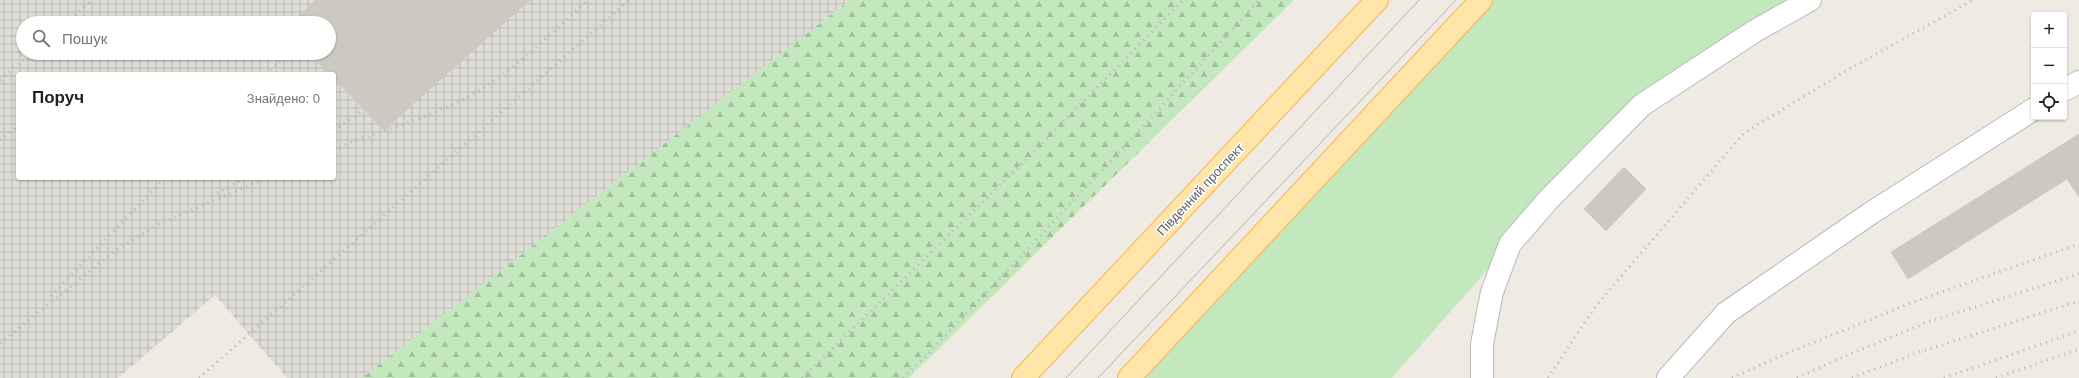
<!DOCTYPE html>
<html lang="uk">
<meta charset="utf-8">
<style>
:root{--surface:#fff;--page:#f2f2f2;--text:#222;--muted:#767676;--line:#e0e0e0}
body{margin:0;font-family:Arial,sans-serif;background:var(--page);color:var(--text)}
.controls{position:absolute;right:12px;top:12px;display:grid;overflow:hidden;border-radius:4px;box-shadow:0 1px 3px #0004}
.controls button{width:36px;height:36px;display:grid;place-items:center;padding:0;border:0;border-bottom:1px solid var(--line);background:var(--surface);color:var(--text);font:20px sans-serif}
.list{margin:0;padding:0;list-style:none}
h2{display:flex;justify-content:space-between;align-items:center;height:52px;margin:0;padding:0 16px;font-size:17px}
h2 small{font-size:13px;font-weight:400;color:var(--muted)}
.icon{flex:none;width:22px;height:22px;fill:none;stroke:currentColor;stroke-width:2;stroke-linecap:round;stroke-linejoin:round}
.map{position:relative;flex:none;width:2079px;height:378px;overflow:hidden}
.search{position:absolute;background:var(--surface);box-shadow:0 1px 3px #0004;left:16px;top:16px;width:320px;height:44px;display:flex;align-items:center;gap:10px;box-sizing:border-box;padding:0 14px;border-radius:22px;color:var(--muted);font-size:15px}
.panel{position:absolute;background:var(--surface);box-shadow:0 1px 3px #0004;left:16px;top:72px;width:320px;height:108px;border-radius:4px}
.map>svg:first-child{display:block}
.industrial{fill:url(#industrial-grid);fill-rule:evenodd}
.green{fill:#c4e8be}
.forest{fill:url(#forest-firs)}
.building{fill:#ccc8c2;stroke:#d4cbc1}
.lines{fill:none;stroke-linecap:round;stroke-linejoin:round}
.minor-casing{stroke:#b6babe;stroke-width:24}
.major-casing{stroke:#f9b351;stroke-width:24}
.minor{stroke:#fff;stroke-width:22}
.major{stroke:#ffe5a8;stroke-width:22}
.tram{stroke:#b4b5b6;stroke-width:1}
.rail{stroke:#b4b5b6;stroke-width:3;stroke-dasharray:1 5;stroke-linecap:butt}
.labels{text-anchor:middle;stroke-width:3;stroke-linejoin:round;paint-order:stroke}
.street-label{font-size:13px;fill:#5b6165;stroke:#fff}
</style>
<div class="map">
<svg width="2079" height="378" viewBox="0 0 2079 378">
<defs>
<pattern id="industrial-grid" width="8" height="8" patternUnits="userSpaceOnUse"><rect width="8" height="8" fill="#dfddd7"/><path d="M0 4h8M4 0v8" fill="none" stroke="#b8b7b2"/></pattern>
<pattern id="forest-firs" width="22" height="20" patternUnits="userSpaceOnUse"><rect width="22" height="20" fill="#c4e8be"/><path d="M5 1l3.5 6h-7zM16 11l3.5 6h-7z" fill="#a2bf9e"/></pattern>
</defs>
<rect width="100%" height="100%" fill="#efebe3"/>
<path class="industrial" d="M0,0H850L362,378H287L215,295L118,378H0ZM23,23H329V53H23ZM18,74H334V178H18Z"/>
<polygon class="green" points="1481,0 1810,0 1696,69 1510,244 1392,378 1129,378"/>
<polygon class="forest" points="850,0 1294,0 909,378 362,378"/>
<g class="building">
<polygon points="316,0 530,0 384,130 334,79 334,74 329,74 309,53 329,53 329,23 290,23"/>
<polygon points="2079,134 2079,197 2067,179 1908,279 1891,252"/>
<polygon points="1624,167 1646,189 1606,231 1584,209"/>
</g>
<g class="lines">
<defs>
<g id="minor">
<polyline points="2064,90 2079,82"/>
<polyline points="1482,378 1482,344 1492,292 1510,244 1549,199 1642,105 1755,31 1810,0"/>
<polyline points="1668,378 1726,313 1871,213 2034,109"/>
</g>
<g id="major">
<polyline points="1023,378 1377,0"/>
<polyline points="1129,378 1481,0"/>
</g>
</defs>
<use href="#minor" class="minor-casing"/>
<use href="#major" class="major-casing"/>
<use href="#minor" class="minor"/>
<use href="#major" class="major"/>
<g class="tram">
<polyline points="1066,378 1419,0"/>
<polyline points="1098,378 1456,0"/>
</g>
<g class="rail">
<polyline points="66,23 92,0"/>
<polyline points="266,74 289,53"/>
<polyline points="0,80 31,53"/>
<polyline points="334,130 364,110"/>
<polyline points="0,140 18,126"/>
<path d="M334,149C380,130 429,119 473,94C516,70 551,33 588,0"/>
<polyline points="212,196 245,178"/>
<polyline points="51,296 165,178"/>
<polyline points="0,343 115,251 159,224 266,178"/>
<polyline points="199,378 629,0"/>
<polyline points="802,378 1025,161 1183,0"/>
<polyline points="903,378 928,354 1128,143 1259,0"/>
<polyline points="1548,378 1595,307 1744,133 1844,72 1973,0"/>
<polyline points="1732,378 1785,354 1916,301 2079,244"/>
<polyline points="1797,378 1836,360 1925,323 2079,274"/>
<polyline points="1852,378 1914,354 2079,301"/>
<polyline points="1944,378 2079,331"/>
<polyline points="1996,378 2079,349"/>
</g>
</g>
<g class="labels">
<g class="street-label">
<text transform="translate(1200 189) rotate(-47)" y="5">Південний проспект</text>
</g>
</g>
</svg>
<div class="controls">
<button>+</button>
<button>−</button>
<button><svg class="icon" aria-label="locate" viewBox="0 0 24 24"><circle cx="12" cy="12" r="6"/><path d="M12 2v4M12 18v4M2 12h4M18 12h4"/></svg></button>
</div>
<div class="search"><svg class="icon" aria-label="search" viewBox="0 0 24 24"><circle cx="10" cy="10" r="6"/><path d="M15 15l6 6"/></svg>Пошук</div>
<section class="panel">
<h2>Поруч<small>Знайдено: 0</small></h2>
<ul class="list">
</ul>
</section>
</div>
